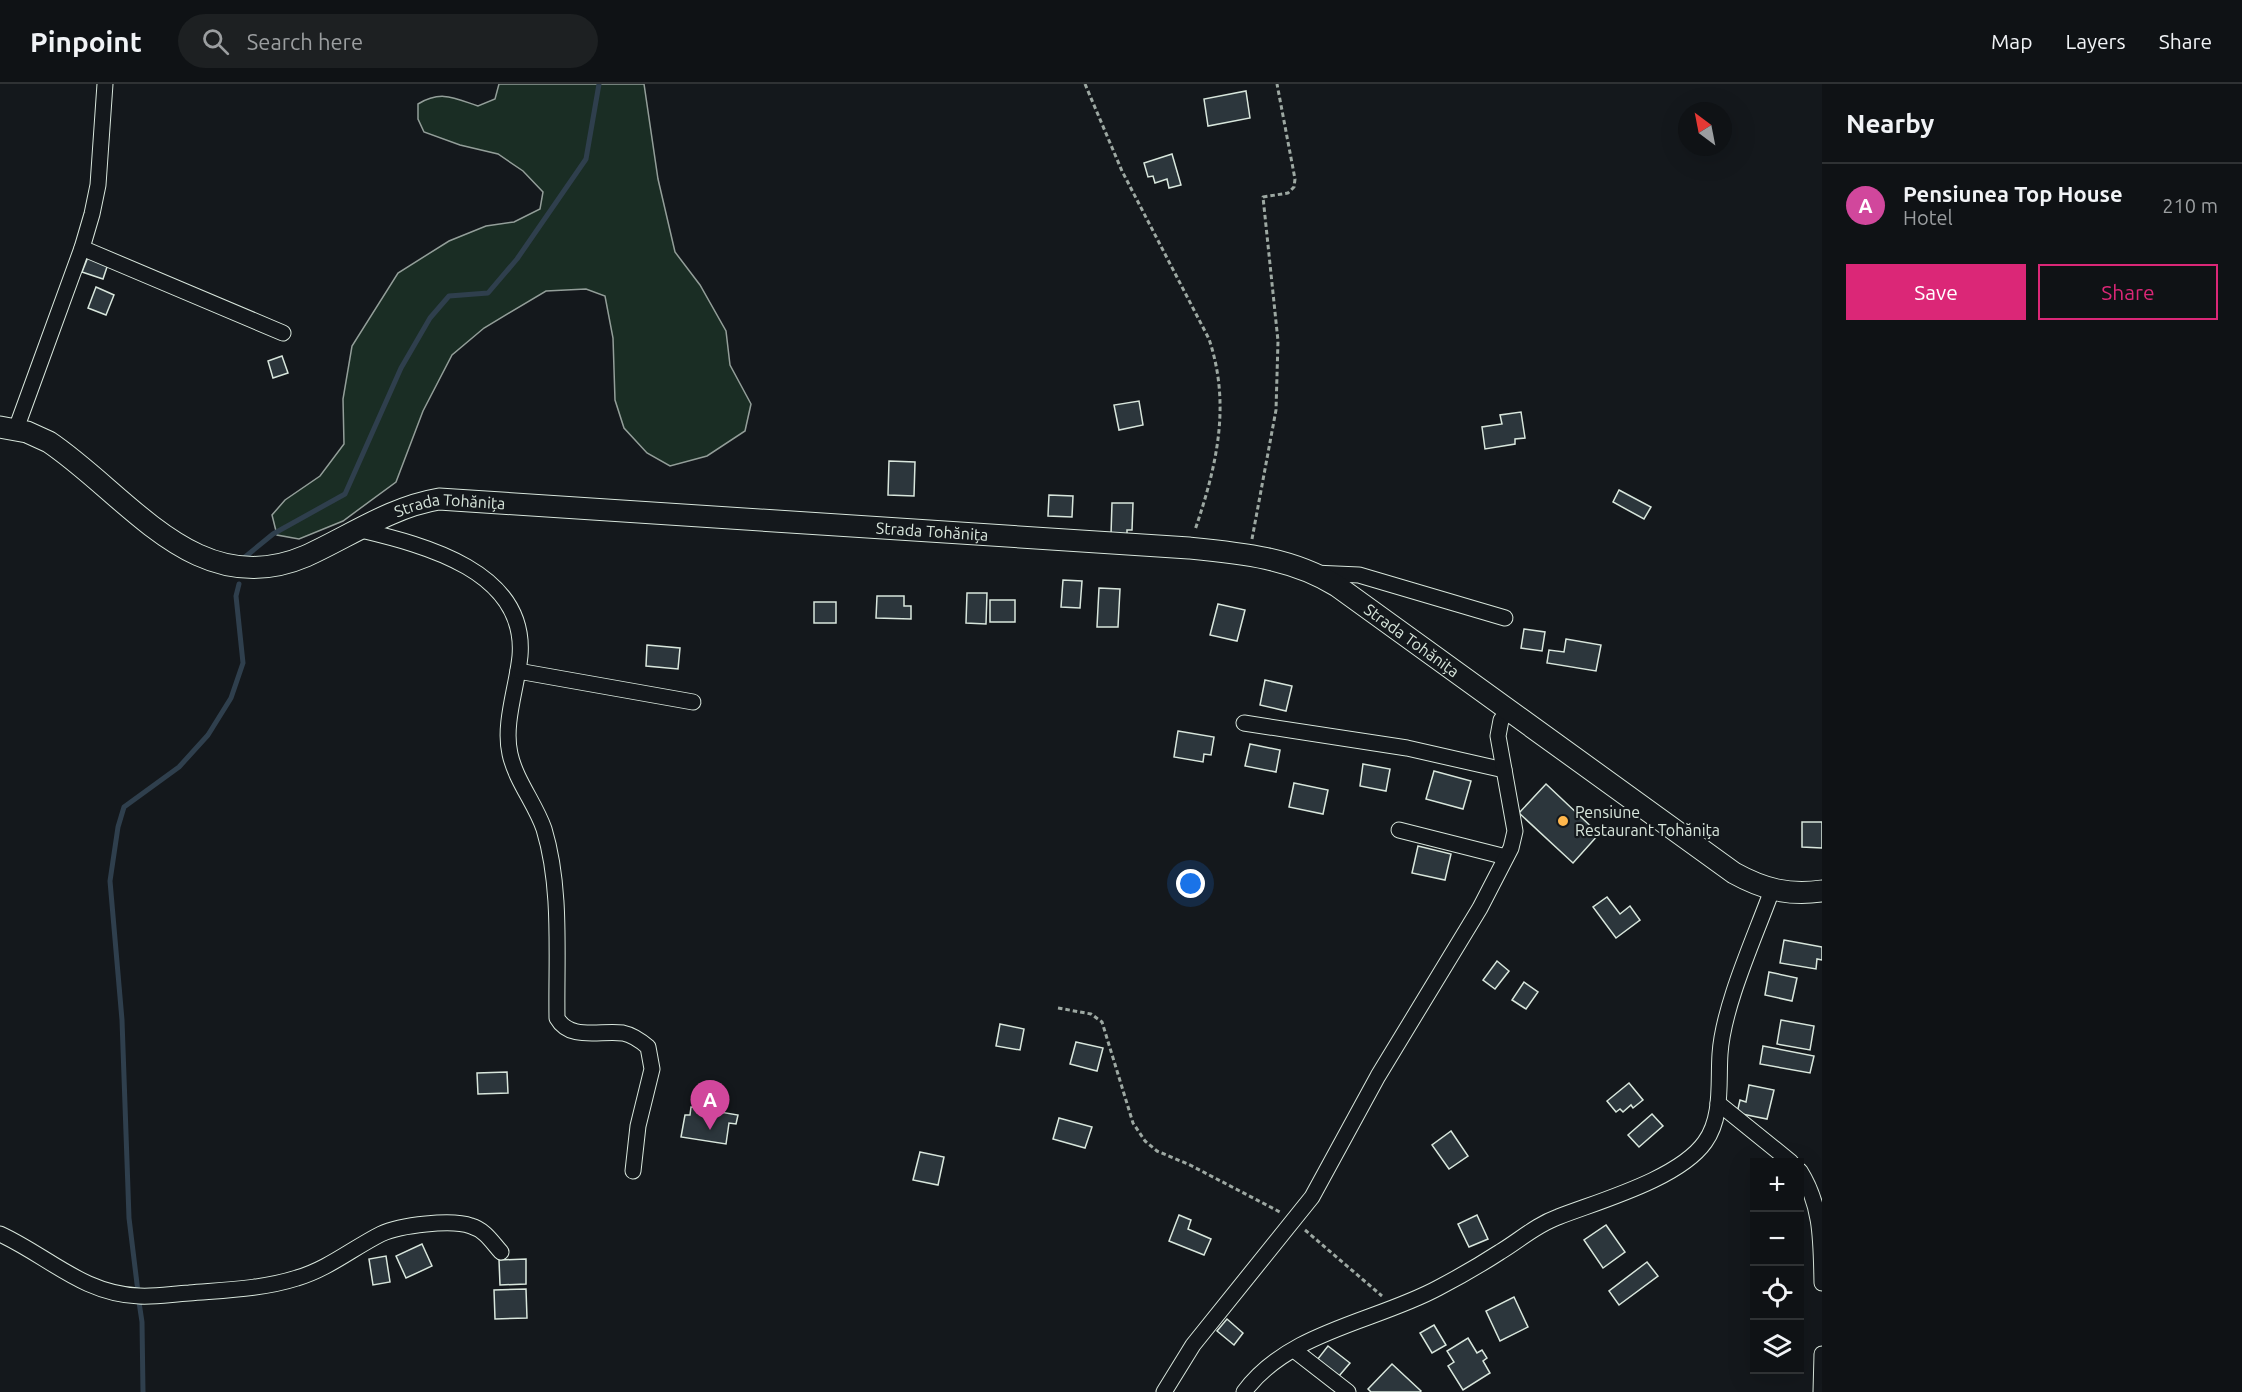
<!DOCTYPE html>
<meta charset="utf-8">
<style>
:root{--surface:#0f1215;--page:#1d2022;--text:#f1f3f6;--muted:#9b9ea0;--line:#2f3234;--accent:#db2777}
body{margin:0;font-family:Ubuntu,sans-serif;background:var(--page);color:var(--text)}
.controls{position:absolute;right:18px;bottom:18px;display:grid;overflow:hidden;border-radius:0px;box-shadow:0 6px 24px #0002}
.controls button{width:54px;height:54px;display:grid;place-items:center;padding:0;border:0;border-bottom:2px solid var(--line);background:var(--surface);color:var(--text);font:30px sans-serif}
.compass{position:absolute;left:1678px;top:18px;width:54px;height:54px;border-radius:50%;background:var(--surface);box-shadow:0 6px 24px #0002;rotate:328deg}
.you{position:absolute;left:1191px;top:800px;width:21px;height:21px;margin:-15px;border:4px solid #fff;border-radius:50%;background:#1a73e8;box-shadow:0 0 0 9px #1a73e833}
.badge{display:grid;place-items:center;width:39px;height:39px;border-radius:50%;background:var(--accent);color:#fff;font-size:20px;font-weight:700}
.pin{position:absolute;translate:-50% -50px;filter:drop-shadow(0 2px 3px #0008)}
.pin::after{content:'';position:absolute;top:32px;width:21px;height:18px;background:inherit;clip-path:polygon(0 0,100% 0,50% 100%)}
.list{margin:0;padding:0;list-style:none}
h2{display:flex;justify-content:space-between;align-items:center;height:78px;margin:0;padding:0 24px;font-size:26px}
h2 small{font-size:20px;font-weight:400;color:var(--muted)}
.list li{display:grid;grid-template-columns:39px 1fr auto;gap:18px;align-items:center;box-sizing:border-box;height:84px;padding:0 24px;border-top:2px solid var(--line)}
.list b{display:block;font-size:22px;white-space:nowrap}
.list p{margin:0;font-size:20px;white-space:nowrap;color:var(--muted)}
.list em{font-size:20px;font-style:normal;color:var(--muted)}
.actions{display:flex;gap:12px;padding:18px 24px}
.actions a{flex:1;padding:14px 0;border:2px solid var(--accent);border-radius:0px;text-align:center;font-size:21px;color:var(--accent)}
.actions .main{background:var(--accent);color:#fff}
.icon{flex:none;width:33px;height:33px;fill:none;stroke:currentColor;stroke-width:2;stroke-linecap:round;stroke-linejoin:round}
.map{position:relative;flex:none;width:1822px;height:1308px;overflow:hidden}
header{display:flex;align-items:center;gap:36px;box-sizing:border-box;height:84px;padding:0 30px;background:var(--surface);border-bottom:2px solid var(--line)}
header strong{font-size:28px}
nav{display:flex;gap:33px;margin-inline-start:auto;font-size:21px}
.search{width:420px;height:54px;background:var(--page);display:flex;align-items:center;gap:15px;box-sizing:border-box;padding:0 21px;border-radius:33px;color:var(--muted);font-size:22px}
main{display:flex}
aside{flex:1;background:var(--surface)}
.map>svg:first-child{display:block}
.green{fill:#1a2d24;stroke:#939e99;stroke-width:1.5}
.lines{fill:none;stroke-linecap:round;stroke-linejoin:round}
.stream{stroke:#2f3f4d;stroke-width:5}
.building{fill:#2c363c;stroke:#d8e6dc;stroke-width:1.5}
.minor-casing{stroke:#d8e6dc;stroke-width:17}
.secondary-casing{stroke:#d8e6dc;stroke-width:23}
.path{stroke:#9da8a2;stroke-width:3;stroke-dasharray:4.5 3;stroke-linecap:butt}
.minor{stroke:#14181c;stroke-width:15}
.secondary{stroke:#14181c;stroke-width:21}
.poi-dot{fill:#ffb74d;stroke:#14181c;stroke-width:2}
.labels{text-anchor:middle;stroke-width:4.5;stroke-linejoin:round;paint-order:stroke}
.street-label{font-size:16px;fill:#d8e6dc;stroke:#14181c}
.poi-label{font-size:16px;fill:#d8e6dc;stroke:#14181c;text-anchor:start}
</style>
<header>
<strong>Pinpoint</strong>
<div class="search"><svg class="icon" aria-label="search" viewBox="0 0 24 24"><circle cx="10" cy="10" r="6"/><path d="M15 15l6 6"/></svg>Search here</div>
<nav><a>Map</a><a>Layers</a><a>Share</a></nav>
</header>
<main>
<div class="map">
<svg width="1822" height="1308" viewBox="0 0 1822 1308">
<rect width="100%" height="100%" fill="#14181c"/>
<path class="green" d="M499,0H644L658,95L675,168L700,201L726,247L730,281L751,320L745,347L707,372L670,382L647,369L624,344L615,316L613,254L605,212L586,205L546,207L484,244L452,271L423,327L396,398L343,437L299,455L277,451L272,431L285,416L320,392L344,360L343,315L352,262L398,189L449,157L486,142L514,138L540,125L543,108L523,87L498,70L460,61L424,48L418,35V20C441,6 454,14 478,22L495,15Z"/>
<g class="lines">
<g class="stream">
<polyline points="245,473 273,450 345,410 401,284 430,234 449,212 488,209 517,175 586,75 599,0"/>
<polyline points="138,1208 129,1134 122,936 110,797 118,743 124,723 179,683 208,651 231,614 243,579 236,512 239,500"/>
<polyline points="139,1218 142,1238 143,1308"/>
</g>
</g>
<g class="building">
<polygon points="1246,7 1250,34 1208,42 1204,15"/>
<polygon points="1172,70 1181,101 1169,104 1167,95 1155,99 1153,92 1148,93 1144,79"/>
<polygon points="88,173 108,180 103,195 82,188"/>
<polygon points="96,203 114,211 106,231 88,224"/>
<polygon points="282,272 288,289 273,294 268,277"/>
<polygon points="1139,317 1143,341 1119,346 1114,321"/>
<polygon points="1521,328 1525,354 1515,355 1515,360 1485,365 1482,343 1502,340 1500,331"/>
<polygon points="889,377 915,378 914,412 888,411"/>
<polygon points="1619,406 1651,423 1644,435 1613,418"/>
<polygon points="1049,411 1073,412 1072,433 1048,432"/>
<polygon points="1112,419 1133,419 1132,446 1127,446 1127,451 1111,451"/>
<polygon points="1063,496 1082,497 1080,524 1061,523"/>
<polygon points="1099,504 1120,505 1118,543 1097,543"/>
<polygon points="967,509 987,509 986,540 966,539"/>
<polygon points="877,512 904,512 904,522 911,522 911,535 876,534"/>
<rect x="990" y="516" width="25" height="22"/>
<rect x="814" y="518" width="22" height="21"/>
<polygon points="1218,520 1245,526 1237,557 1210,551"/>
<polygon points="1524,545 1545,548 1542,567 1521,564"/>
<polygon points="1566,555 1601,561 1596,587 1547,579 1549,566 1564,568"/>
<polygon points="647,561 680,564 678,585 646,582"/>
<polygon points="1265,596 1292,602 1286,627 1260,621"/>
<polygon points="1178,647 1214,653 1211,671 1204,670 1203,678 1174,673"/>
<polygon points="1250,660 1280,666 1276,688 1245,682"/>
<polygon points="1363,680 1390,685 1386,707 1360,702"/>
<polygon points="1434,687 1471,697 1463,725 1426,715"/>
<polygon points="1294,699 1328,706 1323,730 1289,723"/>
<polygon points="1546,700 1599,750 1573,779 1519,729"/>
<polygon points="1802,738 1822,738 1822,764 1802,763"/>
<polygon points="1418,762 1451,770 1445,796 1412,789"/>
<polygon points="1607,813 1620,830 1630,822 1640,836 1616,854 1593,823"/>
<polygon points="1784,856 1822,863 1822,876 1817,875 1816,885 1780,879"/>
<polygon points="1497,877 1509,887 1495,905 1483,896"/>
<polygon points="1769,888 1797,894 1792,917 1765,911"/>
<polygon points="1524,898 1538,908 1526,925 1512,916"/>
<polygon points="1781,936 1814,942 1810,966 1777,960"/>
<polygon points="1000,940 1024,945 1020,966 996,962"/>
<polygon points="1076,958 1103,964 1097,987 1070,980"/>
<polygon points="1763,962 1814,972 1810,989 1760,980"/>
<polygon points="507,988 508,1009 478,1010 477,989"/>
<polygon points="1629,999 1643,1016 1633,1024 1631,1021 1623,1028 1620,1025 1616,1028 1607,1017"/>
<polygon points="1749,1001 1774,1006 1767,1035 1737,1029 1740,1016 1746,1018"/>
<polygon points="691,1023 738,1031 736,1040 729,1039 726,1060 681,1053 685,1031 690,1031"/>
<polygon points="1652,1030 1663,1042 1639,1063 1628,1051"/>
<polygon points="1059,1034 1092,1043 1085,1064 1053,1055"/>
<polygon points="1451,1047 1468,1072 1449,1085 1432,1061"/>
<polygon points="920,1068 944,1073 938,1101 913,1096"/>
<polygon points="1179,1131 1191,1136 1188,1145 1211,1155 1204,1171 1169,1157"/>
<polygon points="1477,1131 1488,1155 1469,1163 1458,1140"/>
<polygon points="1606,1141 1625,1168 1603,1184 1584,1156"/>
<polygon points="422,1160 432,1182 406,1194 396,1172"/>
<polygon points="386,1172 390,1198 373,1201 369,1175"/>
<polygon points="526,1175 526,1200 500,1201 499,1176"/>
<polygon points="1647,1178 1658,1192 1619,1221 1609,1207"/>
<polygon points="526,1205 527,1234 495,1235 494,1206"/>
<polygon points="1514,1213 1528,1243 1500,1257 1486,1227"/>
<polygon points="1227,1235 1243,1249 1234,1261 1217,1247"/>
<polygon points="1434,1241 1446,1261 1432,1269 1420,1249"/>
<polygon points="1468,1254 1477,1269 1482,1266 1487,1274 1483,1277 1490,1289 1463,1306 1448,1282 1454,1278 1447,1267"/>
<polygon points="1328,1262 1350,1279 1339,1292 1317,1276"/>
<polygon points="1392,1280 1421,1307 1420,1308 1371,1308 1368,1305"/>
</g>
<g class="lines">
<defs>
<g id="minor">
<polyline points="82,164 283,249"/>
<polyline points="16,345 82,164 92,130 98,101 105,0"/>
<path d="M361,446C424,461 527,487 520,572C517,603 503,640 510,670C516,697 535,719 544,745C562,804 556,873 557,934C570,957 600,946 623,949C633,951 641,957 648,963L652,985L638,1042L633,1087"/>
<polyline points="1314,489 1359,491 1505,534"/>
<polyline points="518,587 693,618"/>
<polyline points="1244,639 1407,664 1504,686"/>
<polyline points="1399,746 1506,773"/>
<polyline points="1718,1019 1791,1078"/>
<path d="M1800,1087C1822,1122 1821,1157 1822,1199"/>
<path d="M0,1150C48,1172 83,1210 139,1212C155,1213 172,1210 189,1209C224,1206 263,1205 297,1194C328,1185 353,1164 381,1150C400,1141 452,1135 471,1142C485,1146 492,1158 501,1168"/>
<polyline points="1294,1266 1348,1308"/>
<polyline points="1164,1308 1193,1261 1312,1113 1378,992 1480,824 1511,764 1515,747 1498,652 1501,636 1509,627"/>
<path d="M1244,1308C1289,1247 1375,1238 1438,1204C1459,1193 1480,1181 1500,1168C1520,1156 1536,1141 1558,1133C1599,1117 1679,1095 1705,1058C1723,1033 1718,998 1720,970C1723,922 1755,853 1772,806"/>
<polyline points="1821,1308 1822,1270"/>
</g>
<g id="secondary">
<path id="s1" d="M0,343L27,348L49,358C129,412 197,519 306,472C350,452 391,423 439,415L1189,464C1240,469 1293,474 1337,502L1734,789C1763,805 1789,812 1822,807"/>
</g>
</defs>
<use href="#minor" class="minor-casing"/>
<use href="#secondary" class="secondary-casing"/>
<g class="path">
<path d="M1085,0L1122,87L1209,255C1231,321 1217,381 1195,446"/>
<polyline points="1252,455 1276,326 1278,257 1263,113 1288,109 1294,103 1295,95 1277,0"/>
<polyline points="1058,924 1091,930 1102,938 1133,1039 1145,1057 1157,1067 1190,1081 1280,1128"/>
<polyline points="1305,1146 1382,1212"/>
</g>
<use href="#minor" class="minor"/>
<use href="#secondary" class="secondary"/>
</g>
<circle class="poi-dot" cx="1563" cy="737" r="6"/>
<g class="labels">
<g class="street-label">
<text dy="6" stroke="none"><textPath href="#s1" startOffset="506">Strada Tohănița</textPath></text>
<text dy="6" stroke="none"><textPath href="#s1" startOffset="990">Strada Tohănița</textPath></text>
<text dy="6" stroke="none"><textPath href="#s1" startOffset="1494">Strada Tohănița</textPath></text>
</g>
<g class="poi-label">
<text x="1575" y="734">Pensiune<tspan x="1575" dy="18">Restaurant Tohănița</tspan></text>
</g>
</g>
</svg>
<div class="controls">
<button>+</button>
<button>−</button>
<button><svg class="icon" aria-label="locate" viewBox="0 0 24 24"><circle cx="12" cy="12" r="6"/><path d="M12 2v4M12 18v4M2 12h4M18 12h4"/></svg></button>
<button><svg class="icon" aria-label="layers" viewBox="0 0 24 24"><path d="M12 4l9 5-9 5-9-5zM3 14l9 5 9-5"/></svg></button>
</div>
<svg class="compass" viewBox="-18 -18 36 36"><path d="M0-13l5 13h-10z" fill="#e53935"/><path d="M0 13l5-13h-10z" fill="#9b9ea0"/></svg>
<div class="you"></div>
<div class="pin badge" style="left:710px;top:1046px;background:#d1479c">A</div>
</div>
<aside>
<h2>Nearby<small></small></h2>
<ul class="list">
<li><span class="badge" style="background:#d1479c">A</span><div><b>Pensiunea Top House</b><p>Hotel</p></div><em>210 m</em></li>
</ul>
<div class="actions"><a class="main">Save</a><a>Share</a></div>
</aside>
</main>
